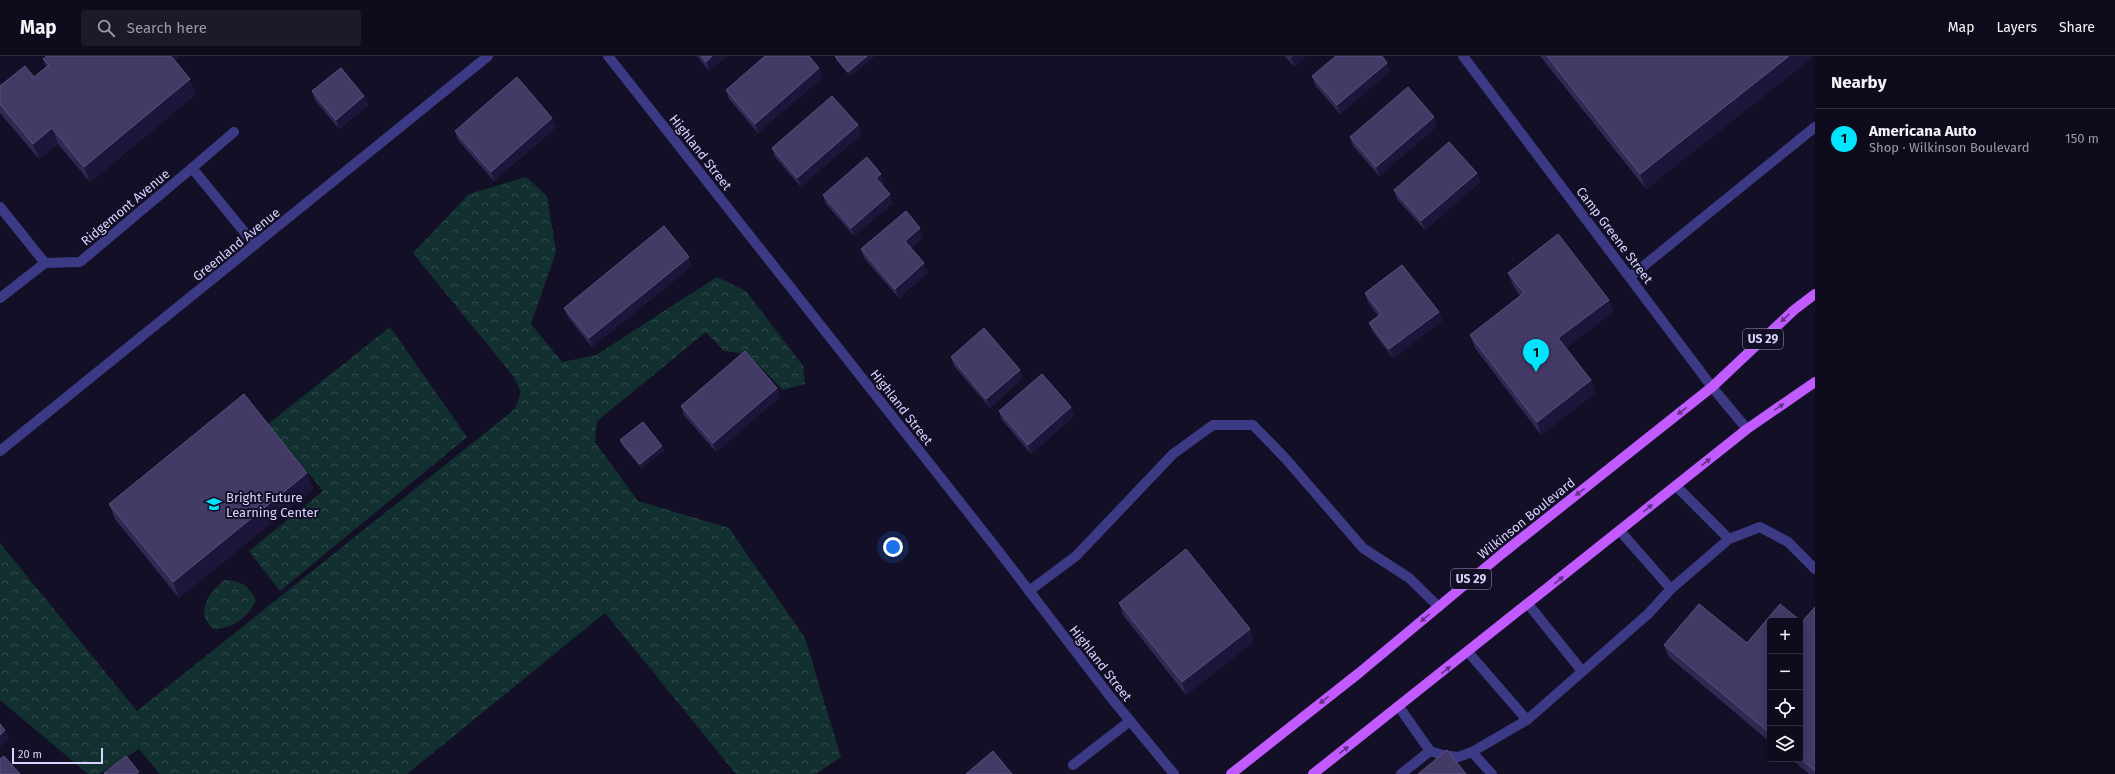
<!DOCTYPE html>
<meta charset="utf-8">
<style>
:root{--surface:#0e0b1c;--page:#1c1929;--text:#f1f3f6;--muted:#9b9ba3;--line:#2e2b3b;--accent:#00e5ff}
body{margin:0;font-family:"Fira Sans",sans-serif;background:var(--page);color:var(--text)}
.controls{position:absolute;right:12px;bottom:12px;display:grid;overflow:hidden;border-radius:4px;box-shadow:0 2px 10px #0003}
.controls button{width:36px;height:36px;display:grid;place-items:center;padding:0;border:0;border-bottom:1px solid var(--line);background:var(--surface);color:var(--text);font:20px sans-serif}
.scale{position:absolute;left:12px;bottom:10px;width:91px;box-sizing:border-box;padding-left:4px;border:2px solid #d9d4ff;border-top:0;font-size:11px;line-height:14px;white-space:nowrap;color:#d9d4ff;-webkit-text-stroke:3px #130f26;paint-order:stroke}
.you{position:absolute;left:893px;top:491px;width:14px;height:14px;margin:-10px;border:3px solid #fff;border-radius:50%;background:#1a73e8;box-shadow:0 0 0 6px #1a73e833}
.badge{display:grid;place-items:center;width:26px;height:26px;border-radius:50%;background:var(--accent);color:#111;font-size:13px;font-weight:700}
.pin{position:absolute;translate:-50% -33px;filter:drop-shadow(0 1px 2px #0008)}
.pin::after{content:'';position:absolute;top:21px;width:14px;height:12px;background:inherit;clip-path:polygon(0 0,100% 0,50% 100%)}
.list{margin:0;padding:0;list-style:none}
h2{display:flex;justify-content:space-between;align-items:center;height:52px;margin:0;padding:0 16px;font-size:17px}
h2 small{font-size:13px;font-weight:400;color:var(--muted)}
.list li{display:grid;grid-template-columns:26px 1fr auto;gap:12px;align-items:center;box-sizing:border-box;height:60px;padding:0 16px;border-top:1px solid var(--line)}
.list b{display:block;font-size:15px;white-space:nowrap}
.list p{margin:0;font-size:13px;white-space:nowrap;color:var(--muted)}
.list em{font-size:13px;font-style:normal;color:var(--muted)}
.icon{flex:none;width:22px;height:22px;fill:none;stroke:currentColor;stroke-width:2;stroke-linecap:round;stroke-linejoin:round}
.map{position:relative;flex:none;width:1815px;height:718px;overflow:hidden}
header{display:flex;align-items:center;gap:24px;box-sizing:border-box;height:56px;padding:0 20px;background:var(--surface);border-bottom:1px solid var(--line)}
header strong{font-size:19px}
nav{display:flex;gap:22px;margin-inline-start:auto;font-size:14px}
.search{width:280px;height:36px;background:var(--page);display:flex;align-items:center;gap:10px;box-sizing:border-box;padding:0 14px;border-radius:4px;color:var(--muted);font-size:15px}
main{display:flex}
aside{flex:1;background:var(--surface)}
.map>svg:first-child{display:block}
.forest{fill:url(#forest-crowns)}
.lines{fill:none;stroke-linecap:round;stroke-linejoin:round}
.service{stroke:#3d3a85;stroke-width:10}
.minor{stroke:#3d3a85;stroke-width:10}
.primary{stroke:#c25bff;stroke-width:10}
.wall{fill:#312854}
.shaded-wall{fill:#1d163a}
.building{fill:#433a66;stroke:#5a527e}
.oneway{fill:#623188}
.labels{text-anchor:middle;stroke-width:4;stroke-linejoin:round;paint-order:stroke}
.shield{fill:#130f26;stroke:#9e99be;stroke-width:1}
.shield-label{font-size:12px;font-weight:bold;fill:#d9d4ff}
.street-label{font-size:13px;fill:#d9d4ff;stroke:#130f26}
.poi-label{font-size:13px;fill:#d9d4ff;stroke:#130f26;text-anchor:start}
</style>
<header>
<strong>Map</strong>
<div class="search"><svg class="icon" aria-label="search" viewBox="0 0 24 24"><circle cx="10" cy="10" r="6"/><path d="M15 15l6 6"/></svg>Search here</div>
<nav><a>Map</a><a>Layers</a><a>Share</a></nav>
</header>
<main>
<div class="map">
<svg width="1815" height="718" viewBox="0 0 1815 718">
<defs>
<pattern id="forest-crowns" width="20" height="18" patternUnits="userSpaceOnUse"><rect width="20" height="18" fill="#12302f"/><path d="M2 6a3 3 0 1 1 6 0M12 15a3 3 0 1 1 6 0" fill="none" stroke="#344d4e"/></pattern>
</defs>
<rect width="100%" height="100%" fill="#130f26"/>
<g class="forest">
<polygon points="526,121 547,140 556,196 531,268 562,306 596,299 717,221 746,235 803,310 805,328 783,334 748,298 724,295 706,276 597,365 595,386 638,445 729,472 805,582 841,701 816,718 736,718 605,557 407,718 160,718 139,693 99,718 88,718 0,644 0,487 137,655 515,353 521,336 513,320 413,197 469,138"/>
<polygon points="390,271 467,381 280,535 249,495 323,435 268,368"/>
<path d="M225,524C240,524 250,530 256,545C248,561 232,573 214,573C194,559 208,536 225,524Z"/>
</g>
<g class="lines">
<g class="service">
<polyline points="192,112 234,76"/>
<polyline points="1630,221 1815,71"/>
<polyline points="0,242 45,207"/>
<polyline points="1676,430 1729,483"/>
<polyline points="1620,475 1671,533"/>
<polyline points="1029,535 1076,500 1173,398 1213,369 1253,369 1285,402 1363,492 1409,522 1439,551"/>
<polyline points="1528,548 1582,615"/>
<polyline points="1468,596 1527,664"/>
<polyline points="1399,651 1430,695 1443,699 1458,701 1472,696 1527,664 1648,558 1671,533 1729,483 1760,471 1788,486 1815,513"/>
<polyline points="1472,696 1492,718"/>
<polyline points="1073,709 1130,665"/>
<polyline points="1401,718 1430,695"/>
</g>
<g class="minor">
<polyline points="608,0 997,493 1112,643 1174,718"/>
<polyline points="1463,0 1712,331 1747,373"/>
<polyline points="0,151 45,207 80,206 192,112 255,189"/>
<polyline points="0,395 488,0"/>
</g>
<g class="primary">
<polyline points="1231,718 1359,617 1503,497 1712,331 1794,254 1815,238"/>
<polyline points="1313,718 1747,373 1815,326"/>
</g>
</g>
<g class="wall">
<polygon points="179,0 175,4 196,38 90,126 58,88 39,103 0,57 0,30 34,21 46,11 43,3"/>
<polygon points="697,0 727,0 709,15"/>
<polygon points="835,0 874,1 850,20 836,4"/>
<polygon points="1285,0 1306,0 1294,11"/>
<polygon points="1540,0 1814,0 1646,133"/>
<polygon points="819,12 823,21 758,77 729,43 726,34"/>
<polygon points="1390,15 1340,58 1315,29 1312,20"/>
<polygon points="312,35 364,40 368,49 339,73 315,44"/>
<polygon points="552,62 556,71 494,125 458,84 455,75"/>
<polygon points="858,69 861,78 801,131 775,101 772,92"/>
<polygon points="1437,70 1379,120 1353,90 1350,81"/>
<polygon points="1477,117 1480,126 1425,174 1397,143 1394,134"/>
<polygon points="884,127 882,129 893,147 854,180 826,148 823,139"/>
<polygon points="923,181 911,192 928,216 899,242 864,202 861,193"/>
<polygon points="692,210 592,291 568,261 564,252"/>
<polygon points="1508,217 1609,244 1613,256 1566,292 1591,324 1595,337 1541,379 1475,292 1470,279 1520,240 1513,229"/>
<polygon points="1365,237 1439,256 1442,265 1393,302 1373,276 1369,267 1378,260 1368,246"/>
<polygon points="951,301 1020,314 1023,322 990,352 954,310"/>
<polygon points="777,332 780,341 716,396 684,359 681,350"/>
<polygon points="999,355 1074,360 1031,398 1002,364"/>
<polygon points="620,384 664,394 641,412 622,389"/>
<polygon points="307,417 313,433 179,542 115,463 109,448"/>
<polygon points="1119,547 1254,585 1186,639 1123,559"/>
<polygon points="1699,548 1747,587 1780,548 1802,566 1815,551 1815,718 1809,718 1791,703 1800,703 1800,565 1770,565 1770,686 1669,601 1664,589"/>
</g>
<g class="shaded-wall">
<polygon points="168,0 179,0 170,8"/>
<polygon points="712,0 727,0 709,15 706,6"/>
<polygon points="867,0 873,0 874,1 850,20 848,16"/>
<polygon points="1293,0 1306,0 1294,11 1291,2"/>
<polygon points="1789,0 1814,0 1646,133 1640,118"/>
<polygon points="1387,7 1390,15 1340,58 1337,49"/>
<polygon points="819,12 823,21 758,77 755,68"/>
<polygon points="190,23 196,38 90,126 84,111"/>
<polygon points="364,40 368,49 339,73 336,64"/>
<polygon points="1434,61 1437,70 1379,120 1376,111"/>
<polygon points="552,62 556,71 494,125 491,116"/>
<polygon points="858,69 861,78 801,131 797,122"/>
<polygon points="52,72 58,88 39,103 33,88"/>
<polygon points="1477,117 1480,126 1425,174 1421,165"/>
<polygon points="881,118 884,127 879,131 876,122"/>
<polygon points="890,138 893,147 854,180 851,172"/>
<polygon points="920,172 923,181 908,194 905,185"/>
<polygon points="689,201 692,210 592,291 589,282"/>
<polygon points="924,207 928,216 899,242 895,233"/>
<polygon points="1609,244 1613,256 1563,295 1558,282"/>
<polygon points="1439,256 1442,265 1393,302 1389,293"/>
<polygon points="1020,314 1023,322 990,352 986,343"/>
<polygon points="1591,324 1595,337 1541,379 1537,366"/>
<polygon points="777,332 780,341 716,396 713,387"/>
<polygon points="1071,351 1074,360 1031,398 1028,389"/>
<polygon points="662,390 664,394 641,412 640,408"/>
<polygon points="307,417 313,433 179,542 173,526"/>
<polygon points="1250,573 1254,585 1186,639 1182,626"/>
<polygon points="5,674 9,683 0,691 0,679"/>
</g>
<g class="building">
<polygon points="47,0 171,0 190,23 84,111 52,72 33,88 0,48 0,30 25,10 34,21 49,9 43,3"/>
<polygon points="701,0 712,0 706,6"/>
<polygon points="765,0 809,0 819,12 755,68 726,34"/>
<polygon points="835,0 867,0 848,16"/>
<polygon points="1336,0 1382,0 1387,7 1337,49 1312,20"/>
<polygon points="1547,0 1789,0 1640,118"/>
<polygon points="341,12 364,40 336,64 312,35"/>
<polygon points="517,21 552,62 491,116 455,75"/>
<polygon points="1408,31 1434,61 1376,111 1350,81"/>
<polygon points="832,40 858,69 797,122 772,92"/>
<polygon points="1449,86 1477,117 1421,165 1394,134"/>
<polygon points="867,101 881,118 876,122 890,138 851,172 823,139"/>
<polygon points="906,155 920,172 905,185 924,207 895,233 861,193"/>
<polygon points="664,170 689,201 589,282 564,252"/>
<polygon points="1558,178 1609,244 1558,282 1591,324 1537,366 1470,279 1524,237 1508,217"/>
<polygon points="1402,209 1439,256 1389,293 1369,267 1381,258 1365,237"/>
<polygon points="984,272 1020,314 986,343 951,301"/>
<polygon points="745,295 777,332 713,387 681,350"/>
<polygon points="1042,318 1071,351 1028,389 999,355"/>
<polygon points="244,338 307,417 173,526 109,448"/>
<polygon points="643,366 662,390 640,408 620,384"/>
<polygon points="1186,493 1250,573 1182,626 1119,547"/>
<polygon points="1699,548 1747,587 1780,548 1802,566 1815,551 1815,715 1800,702 1800,565 1770,565 1770,677 1664,589"/>
<polygon points="0,668 5,674 0,679"/>
<polygon points="1447,694 1466,718 1418,718"/>
<polygon points="993,695 1012,718 966,718"/>
<polygon points="4,700 20,718 0,718 0,703"/>
<polygon points="126,700 139,716 136,718 105,718 104,717"/>
</g>
<defs><path id="oneway-solid" d="M-6-.8H1V-3.2L6.5 0L1 3.2V.8H-6Z"/></defs>
<g class="oneway">
<use href="#oneway-solid" transform="translate(1785 262) rotate(137)"/>
<use href="#oneway-solid" transform="translate(1779 351) rotate(-34)"/>
<use href="#oneway-solid" transform="translate(1682 355) rotate(142)"/>
<use href="#oneway-solid" transform="translate(1706 406) rotate(-39)"/>
<use href="#oneway-solid" transform="translate(1580 436) rotate(142)"/>
<use href="#oneway-solid" transform="translate(1648 452) rotate(-39)"/>
<use href="#oneway-solid" transform="translate(1559 524) rotate(-39)"/>
<use href="#oneway-solid" transform="translate(1425 562) rotate(140)"/>
<use href="#oneway-solid" transform="translate(1446 614) rotate(-38)"/>
<use href="#oneway-solid" transform="translate(1324 644) rotate(142)"/>
<use href="#oneway-solid" transform="translate(1344 694) rotate(-38)"/>
</g>
<defs>
<symbol id="school-bare" viewBox="-9 -9 18 18"><path d="M0-5L7-2L0 1L-7-2ZM-4 1L0 2.5L4 1V4Q0 6-4 4Z" fill="#00e5ff" stroke="#130f26" stroke-width="2.5" paint-order="stroke"/></symbol>
</defs>
<g fill-rule="evenodd">
<use href="#school-bare" x="203" y="437" width="22" height="22"/>
</g>
<g class="labels">
<g class="shield">
<rect x="1743" y="273" width="40" height="20" rx="3"/>
<rect x="1451" y="513" width="40" height="20" rx="3"/>
</g>
<g class="shield-label">
<text x="1763" y="287">US 29</text>
<text x="1471" y="527">US 29</text>
</g>
<g class="street-label">
<text transform="translate(701 96) rotate(52)" y="5">Highland Street</text>
<text transform="translate(125 151) rotate(-40)" y="5">Ridgemont Avenue</text>
<text transform="translate(1615 179) rotate(53)" y="5">Camp Greene Street</text>
<text transform="translate(236 188) rotate(-39)" y="5">Greenland Avenue</text>
<text transform="translate(902 351) rotate(52)" y="5">Highland Street</text>
<text transform="translate(1526 462) rotate(-39)" y="5">Wilkinson Boulevard</text>
<text transform="translate(1101 607) rotate(52)" y="5">Highland Street</text>
</g>
<g class="poi-label">
<text x="226" y="446">Bright Future<tspan x="226" dy="15">Learning Center</tspan></text>
</g>
</g>
</svg>
<div class="controls">
<button>+</button>
<button>−</button>
<button><svg class="icon" aria-label="locate" viewBox="0 0 24 24"><circle cx="12" cy="12" r="6"/><path d="M12 2v4M12 18v4M2 12h4M18 12h4"/></svg></button>
<button><svg class="icon" aria-label="layers" viewBox="0 0 24 24"><path d="M12 4l9 5-9 5-9-5zM3 14l9 5 9-5"/></svg></button>
</div>
<div class="scale">20 m</div>
<div class="you"></div>
<div class="pin badge" style="left:1536px;top:316px">1</div>
</div>
<aside>
<h2>Nearby<small></small></h2>
<ul class="list">
<li><span class="badge">1</span><div><b>Americana Auto</b><p>Shop · Wilkinson Boulevard</p></div><em>150 m</em></li>
</ul>
</aside>
</main>
